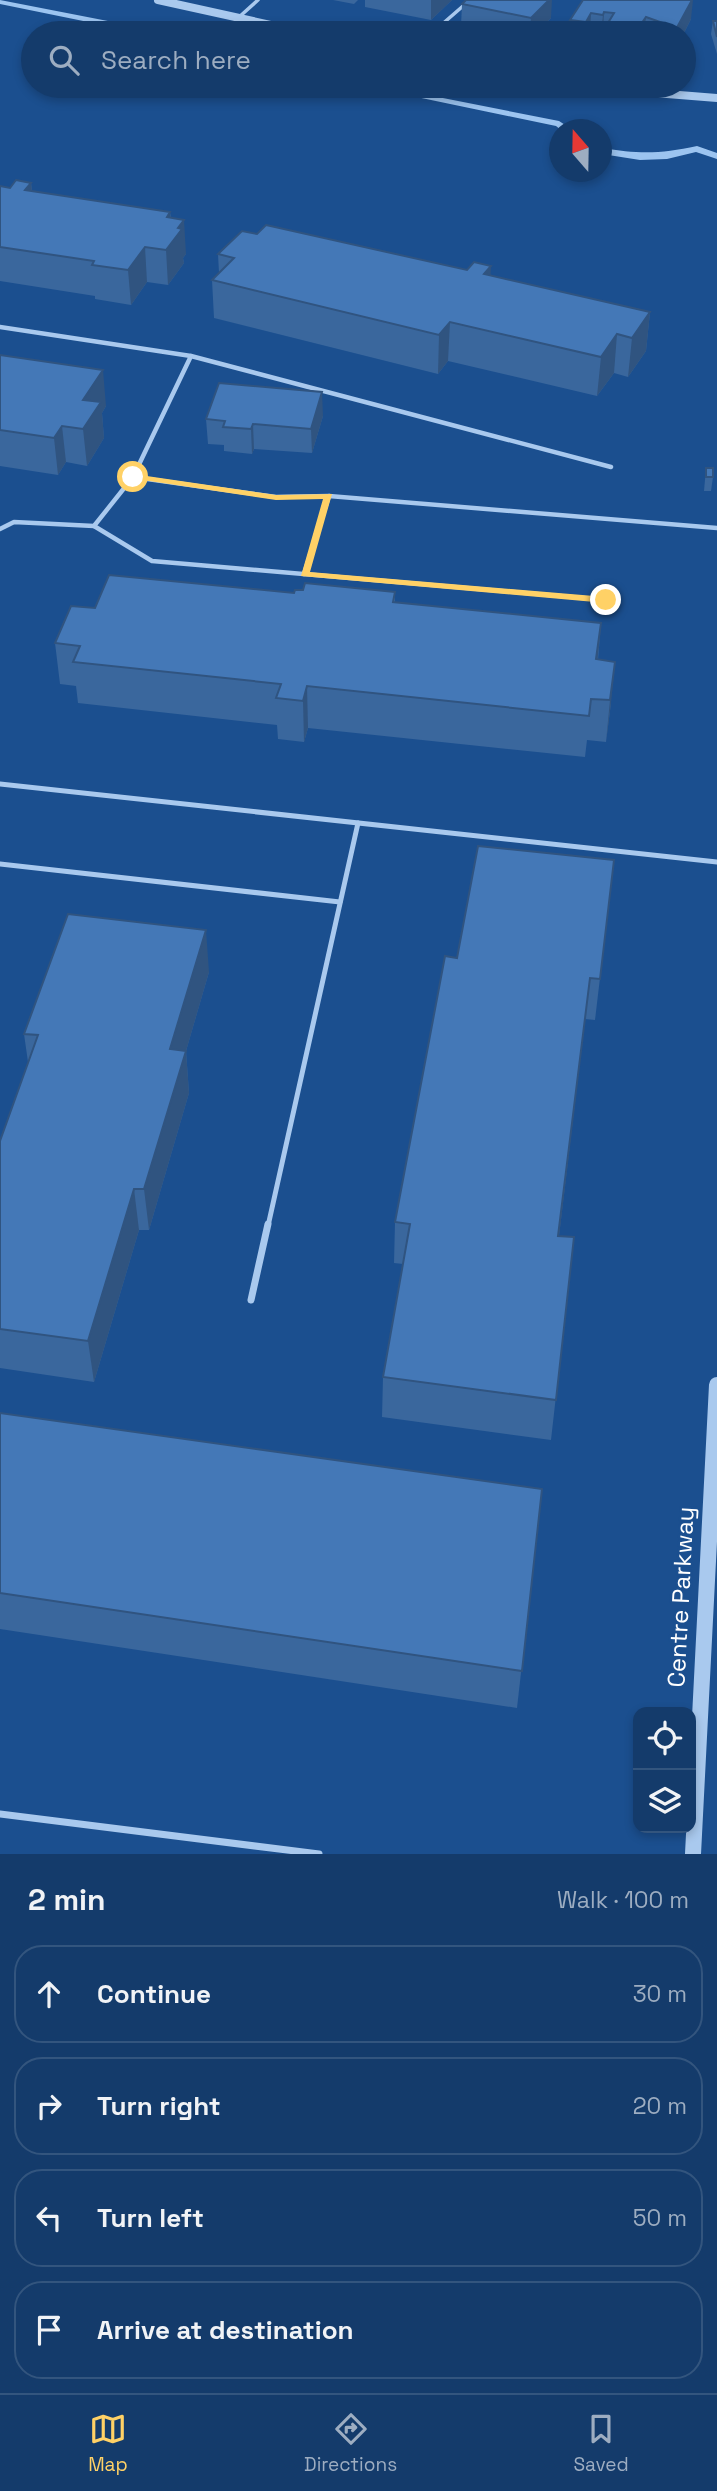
<!DOCTYPE html>
<meta charset="utf-8">
<style>
:root{--surface:#143b6b;--page:#1d4271;--text:#f1f3f6;--muted:#9dadc1;--line:#33557e;--accent:#ffd166}
body{margin:0;font-family:"Space Grotesk",sans-serif;background:var(--page);color:var(--text)}
.controls{position:absolute;right:21px;bottom:21px;display:grid;overflow:hidden;border-radius:14px;box-shadow:0 4px 10px #0003}
.controls button{width:63px;height:63px;display:grid;place-items:center;padding:0;border:0;border-bottom:2px solid var(--line);background:var(--surface);color:var(--text);font:35px sans-serif}
.compass{position:absolute;left:549px;top:119px;width:63px;height:63px;border-radius:50%;background:var(--surface);box-shadow:0 4px 10px #0003;rotate:340deg}
.stop{position:absolute;width:21px;height:21px;margin:-16px;border:5px solid #ffd166;border-radius:50%;background:#fff}
.stop.end{background:#ffd166;border-color:#fff;box-shadow:0 2px 7px #0008}
.list{margin:0;padding:0;list-style:none}
h2{display:flex;justify-content:space-between;align-items:center;height:91px;margin:0;padding:0 28px;font-size:30px}
h2 small{font-size:23px;font-weight:400;color:var(--muted)}
.list li{display:grid;grid-template-columns:46px 1fr auto;gap:21px;align-items:center;box-sizing:border-box;height:98px;margin:0 14px 14px;padding:0 14px;border:2px solid var(--line);border-radius:28px}
.list b{display:block;font-size:26px;white-space:nowrap}
.list em{font-size:23px;font-style:normal;color:var(--muted)}
.icon{flex:none;width:38px;height:38px;fill:none;stroke:currentColor;stroke-width:2;stroke-linecap:round;stroke-linejoin:round}
.map{position:relative;flex:none;width:717px;height:1854px;overflow:hidden}
.search{position:absolute;background:var(--surface);box-shadow:0 4px 10px #0003;left:21px;right:21px;top:21px;height:77px;display:flex;align-items:center;gap:18px;box-sizing:border-box;padding:0 24px;border-radius:38px;color:var(--muted);font-size:26px}
.sheet{height:539px;background:var(--surface)}
nav{display:flex;justify-content:space-around;align-items:center;box-sizing:border-box;height:98px;border-top:2px solid var(--line);background:var(--surface);font-size:19px;color:var(--muted)}
nav a{display:grid;justify-items:center;gap:4px}
nav .on{color:var(--accent)}
.map>svg:first-child{display:block}
.lines{fill:none;stroke-linecap:round;stroke-linejoin:round}
.stream{fill:#9cc4f0;fill-rule:evenodd}
.service-far3{stroke:#a9c9ee;stroke-width:3.5}
.service-far2{stroke:#a9c9ee;stroke-width:4.5}
.service-far1{stroke:#a9c9ee;stroke-width:5}
.service{stroke:#a9c9ee;stroke-width:7}
.tertiary-far1{stroke:#a9c9ee;stroke-width:8}
.tertiary{stroke:#a9c9ee;stroke-width:16}
.wall{fill:#3a679d}
.shaded-wall{fill:#305480}
.building{fill:#4478b7;stroke:#305480;stroke-width:2}
.route{fill:#ffd166}
.labels{text-anchor:middle;stroke-width:5;stroke-linejoin:round;paint-order:stroke}
.near-street-label{font-size:24px;fill:#fff;stroke:#1b4f8f}
</style>
<div class="map">
<svg width="717" height="1854" viewBox="0 0 717 1854">
<rect width="100%" height="100%" fill="#1b4f8f"/>
<g class="lines">
<g class="stream">
<polygon points="0,0 154,30 159,33 142,33 0,4"/>
<polygon points="364,86 382,86 559,121 573,130 561,130 556,126"/>
<path d="M697,146L717,153V159L696,152L667,159L640,160L602,154V148C638,154 661,154 697,146Z"/>
</g>
<g class="service-far3">
<polyline points="238,18 258,0"/>
<polyline points="432,33 470,0"/>
</g>
<g class="service-far2">
<polyline points="0,327 191,356 611,467"/>
<polyline points="133,477 276,497 329,496 717,528"/>
<polyline points="94,526 152,561 606,600"/>
<polyline points="0,529 14,522 94,526 133,477 191,356"/>
<polyline points="304,574 329,496"/>
</g>
<g class="service-far1">
<polyline points="0,784 717,862"/>
<polyline points="0,864 340,902"/>
<polyline points="268,1226 358,823"/>
</g>
<g class="service">
<polyline points="251,1300 268,1224"/>
<polyline points="0,1814 319,1854"/>
</g>
<g class="tertiary-far1">
<polyline points="158,0 307,33"/>
<polyline points="567,86 717,98"/>
</g>
<polyline class="tertiary" points="693,1854 717,1385"/>
</g>
<g class="wall">
<polygon points="333,0 358,0 354,4"/>
<polygon points="365,0 452,0 431,20 365,7"/>
<polygon points="583,0 691,19 684,33 569,33 570,20"/>
<polygon points="462,4 551,18 536,33 500,33 461,26"/>
<polygon points="713,21 717,21 717,54 711,34"/>
<polygon points="31,183 32,191 170,212 171,218 186,254 183,258 184,263 168,285 147,282 131,305 95,299 95,296 0,281 0,186 10,188"/>
<polygon points="257,234 491,276 650,312 646,351 628,377 614,373 597,396 448,361 438,374 214,318 212,280 219,273 218,254"/>
<polygon points="0,355 106,406 102,413 104,438 87,466 66,462 58,475 0,466"/>
<polygon points="323,416 312,453 254,449 252,454 224,451 224,445 208,444 206,419"/>
<polygon points="706,468 713,477 711,491 704,491"/>
<polygon points="395,592 395,603 601,623 598,660 611,703 606,742 587,740 585,757 308,728 304,742 278,739 277,725 78,703 76,686 60,684 55,643 95,608 294,593"/>
<polygon points="614,860 595,1020 585,1019 559,1236 574,1237 551,1440 382,1417 383,1377 403,1264 394,1263 395,1222 457,958"/>
<polygon points="209,972 186,1051 189,1093 149,1230 139,1230 94,1382 0,1368 0,1141 28,1062 24,1034"/>
<polygon points="0,1413 542,1489 517,1708 0,1629"/>
</g>
<g class="shaded-wall">
<polygon points="431,0 452,0 431,20"/>
<polygon points="549,0 552,0 551,18 536,33 530,33 531,18"/>
<polygon points="692,0 693,0 691,19 684,33 674,33"/>
<polygon points="604,12 603,33 601,33 603,15"/>
<polygon points="591,13 590,33 585,33 586,22"/>
<polygon points="646,17 644,33 639,33 639,27"/>
<polygon points="31,183 35,217 25,190"/>
<polygon points="170,212 172,242 178,228 184,220 186,254 183,258 184,263 168,285 166,250 167,217"/>
<polygon points="145,247 147,282 131,305 128,270"/>
<polygon points="491,266 489,304 484,274"/>
<polygon points="650,312 646,351 628,377 632,338"/>
<polygon points="450,322 448,361 438,374 439,335"/>
<polygon points="617,334 614,373 597,396 601,357"/>
<polygon points="103,370 106,406 102,413 104,438 87,466 83,429 83,400"/>
<polygon points="322,392 323,416 312,453 311,429"/>
<polygon points="253,424 254,449 252,454 251,429"/>
<polygon points="62,426 66,462 58,475 54,438"/>
<polygon points="601,623 597,664 592,701 596,659"/>
<polygon points="615,662 611,703 606,742 610,700"/>
<polygon points="307,686 308,728 304,742 303,701"/>
<polygon points="206,930 209,972 186,1051 189,1093 149,1230 144,1189 170,1049"/>
<polygon points="590,978 585,1019 554,1276 558,1236"/>
<polygon points="134,1189 139,1230 94,1382 88,1341"/>
</g>
<g class="building">
<polygon points="466,0 549,0 531,18 462,4"/>
<polygon points="583,0 692,0 674,33 659,32 663,23 646,17 639,27 608,23 614,13 604,12 603,15 591,13 586,22 570,20"/>
<polygon points="713,21 717,21 717,37"/>
<polygon points="16,180 31,183 25,190 170,212 167,217 184,220 178,228 182,229 166,250 145,247 128,270 92,265 94,261 0,247 0,186 10,188"/>
<polygon points="266,225 467,270 474,262 491,266 484,274 650,312 632,338 617,334 601,357 450,322 439,335 212,280 234,258 218,254 242,231 257,234"/>
<polygon points="0,355 103,370 83,400 101,402 83,429 62,426 54,438 0,430"/>
<polygon points="219,383 322,392 311,429 253,424 251,429 223,427 225,421 206,419"/>
<rect x="706" y="468" width="7" height="9"/>
<polygon points="109,575 294,593 295,590 303,590 305,583 395,592 393,602 601,623 596,659 615,662 610,700 591,699 589,716 307,686 303,701 276,698 281,684 73,662 80,646 55,643 71,606 95,608"/>
<polygon points="478,846 614,860 600,979 590,978 558,1236 574,1237 556,1400 383,1377 410,1224 395,1222 445,956 457,958"/>
<polygon points="68,914 206,930 170,1049 186,1051 144,1189 134,1189 88,1341 0,1329 0,1141 38,1035 24,1034"/>
<polygon points="0,1413 542,1489 522,1671 0,1593"/>
</g>
<polygon class="route" points="133,474 276,495 332,494 310,572 606,597 611,600 606,603 301,576 323,499 276,500 129,478 128,477"/>
<g class="labels">
<g class="near-street-label">
<text transform="translate(681 1597) rotate(-87)" y="8">Centre Parkway</text>
</g>
</g>
</svg>
<div class="controls">
<button><svg class="icon" aria-label="locate" viewBox="0 0 24 24"><circle cx="12" cy="12" r="6"/><path d="M12 2v4M12 18v4M2 12h4M18 12h4"/></svg></button>
<button><svg class="icon" aria-label="layers" viewBox="0 0 24 24"><path d="M12 4l9 5-9 5-9-5zM3 14l9 5 9-5"/></svg></button>
</div>
<svg class="compass" viewBox="-18 -18 36 36"><path d="M0-13l5 13h-10z" fill="#e53935"/><path d="M0 13l5-13h-10z" fill="#9dadc1"/></svg>
<div class="stop" style="left:133px;top:477px"></div>
<div class="stop end" style="left:606px;top:600px"></div>
<div class="search"><svg class="icon" aria-label="search" viewBox="0 0 24 24"><circle cx="10" cy="10" r="6"/><path d="M15 15l6 6"/></svg>Search here</div>
</div>
<section class="sheet">
<h2>2 min<small>Walk · 100 m</small></h2>
<ul class="list">
<li><svg class="icon" aria-label="ahead" viewBox="0 0 24 24"><path d="M12 20V5M6 11l6-6 6 6"/></svg><div><b>Continue</b></div><em>30 m</em></li>
<li><svg class="icon" aria-label="right" viewBox="0 0 24 24"><path d="M7 20v-9h11M14 6l5 5-5 5"/></svg><div><b>Turn right</b></div><em>20 m</em></li>
<li><svg class="icon" aria-label="left" viewBox="0 0 24 24"><path d="M17 20v-9H6M10 6l-5 5 5 5"/></svg><div><b>Turn left</b></div><em>50 m</em></li>
<li><svg class="icon" aria-label="arrive" viewBox="0 0 24 24"><path d="M6 21V4h12l-3 4 3 4H6"/></svg><div><b>Arrive at destination</b></div></li>
</ul>
</section>
<nav>
<a class="on"><svg class="icon" aria-label="map" viewBox="0 0 24 24"><path d="M3 6l6-2 6 2 6-2v14l-6 2-6-2-6 2zM9 4v14M15 6v14"/></svg>Map</a>
<a><svg class="icon" aria-label="directions" viewBox="0 0 24 24"><path d="M12 3l9 9-9 9-9-9zM9 14v-3h6M13 9l2 2-2 2"/></svg>Directions</a>
<a><svg class="icon" aria-label="saved" viewBox="0 0 24 24"><path d="M7 4h10v16l-5-4-5 4z"/></svg>Saved</a>
</nav>
